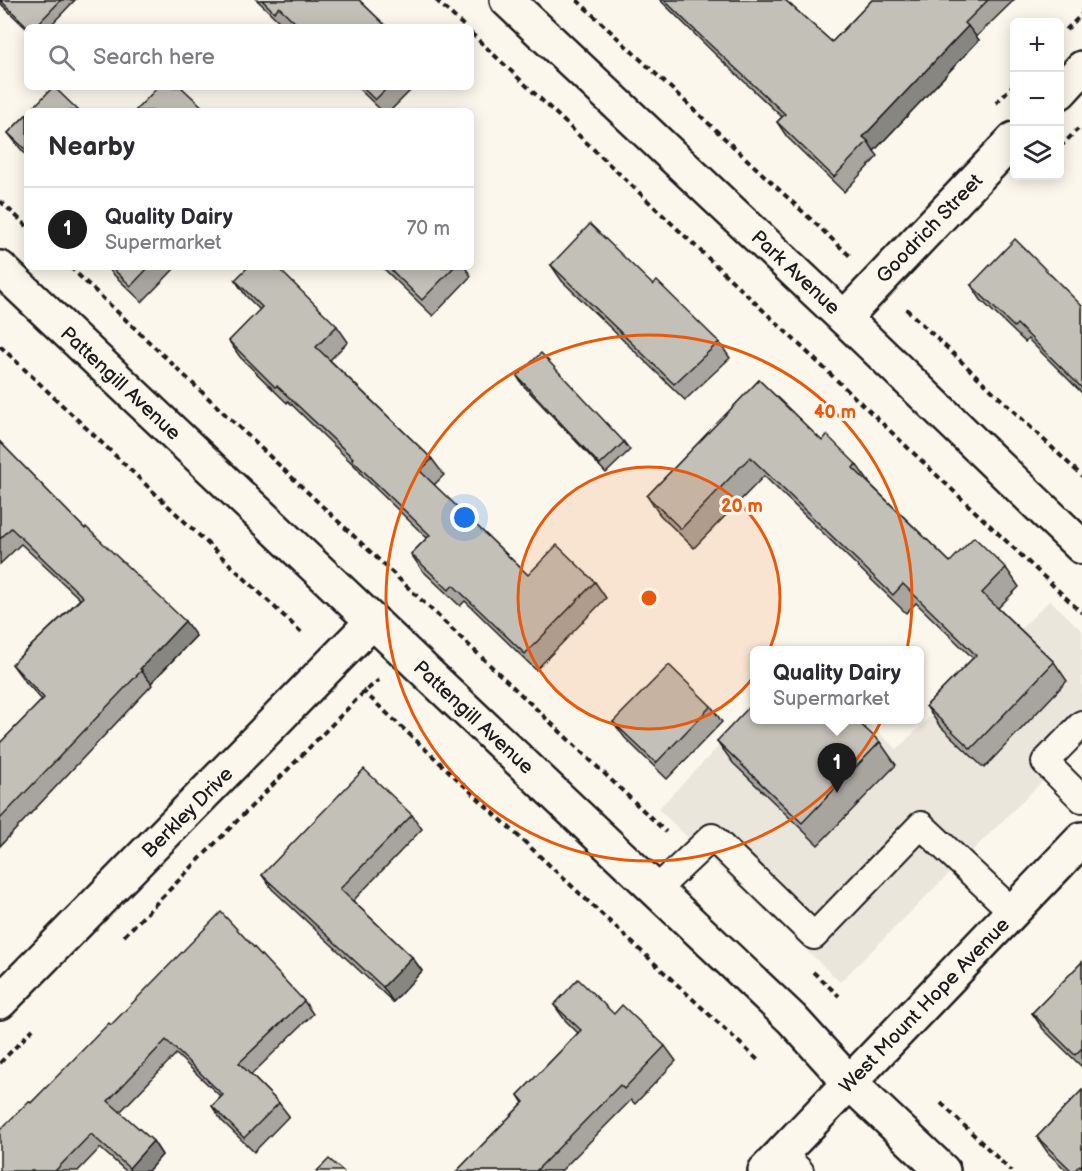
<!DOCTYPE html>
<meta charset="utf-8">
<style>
:root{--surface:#fff;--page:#f2f2f3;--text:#2b2b33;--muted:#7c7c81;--line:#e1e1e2;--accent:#1c1c1c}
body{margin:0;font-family:"Balsamiq Sans",sans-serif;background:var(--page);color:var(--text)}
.controls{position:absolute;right:18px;top:18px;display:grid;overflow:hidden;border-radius:9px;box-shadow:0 3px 15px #0003}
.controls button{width:54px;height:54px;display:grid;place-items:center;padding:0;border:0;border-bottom:2px solid var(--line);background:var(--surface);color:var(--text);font:30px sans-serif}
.you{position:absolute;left:465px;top:518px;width:21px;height:21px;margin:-15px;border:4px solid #fff;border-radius:50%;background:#1a73e8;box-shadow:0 0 0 9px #1a73e833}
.badge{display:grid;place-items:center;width:39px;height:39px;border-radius:50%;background:var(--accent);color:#fff;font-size:20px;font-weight:700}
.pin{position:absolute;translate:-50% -50px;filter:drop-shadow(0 2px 3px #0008)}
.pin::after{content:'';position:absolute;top:32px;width:21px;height:18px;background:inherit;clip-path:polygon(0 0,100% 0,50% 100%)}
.popup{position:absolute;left:750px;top:646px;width:174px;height:78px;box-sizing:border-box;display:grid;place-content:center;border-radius:9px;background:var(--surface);filter:drop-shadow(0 2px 4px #0005);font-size:20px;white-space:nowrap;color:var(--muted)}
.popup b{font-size:22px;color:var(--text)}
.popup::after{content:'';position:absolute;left:50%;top:100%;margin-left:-12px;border:12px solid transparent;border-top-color:var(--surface)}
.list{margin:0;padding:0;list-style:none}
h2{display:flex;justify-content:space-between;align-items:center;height:78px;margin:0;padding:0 24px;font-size:26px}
h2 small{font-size:20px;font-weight:400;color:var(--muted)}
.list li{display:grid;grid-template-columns:39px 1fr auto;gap:18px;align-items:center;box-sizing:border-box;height:84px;padding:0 24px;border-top:2px solid var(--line)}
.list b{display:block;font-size:22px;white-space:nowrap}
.list p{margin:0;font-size:20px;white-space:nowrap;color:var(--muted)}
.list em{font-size:20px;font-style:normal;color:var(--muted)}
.icon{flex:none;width:33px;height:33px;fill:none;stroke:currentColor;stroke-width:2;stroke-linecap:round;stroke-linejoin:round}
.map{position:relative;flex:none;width:1082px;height:1171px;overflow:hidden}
.search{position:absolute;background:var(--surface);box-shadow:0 3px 15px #0003;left:24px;top:24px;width:450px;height:66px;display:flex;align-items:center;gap:15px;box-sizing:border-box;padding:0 21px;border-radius:9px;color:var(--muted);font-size:22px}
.panel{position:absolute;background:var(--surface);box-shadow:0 3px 15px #0003;left:24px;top:108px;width:450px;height:162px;border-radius:9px}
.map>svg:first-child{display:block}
.built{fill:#eae6dc}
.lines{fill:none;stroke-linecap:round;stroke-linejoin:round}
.service-casing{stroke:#1c1c1c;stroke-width:30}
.minor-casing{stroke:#1c1c1c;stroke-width:38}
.tertiary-casing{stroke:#1c1c1c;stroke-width:38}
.path{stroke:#1c1c1c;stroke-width:4;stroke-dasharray:6 4.5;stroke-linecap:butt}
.service{stroke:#fbf7ec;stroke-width:26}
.minor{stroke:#fbf7ec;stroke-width:33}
.tertiary{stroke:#fbf7ec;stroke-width:33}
.wall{fill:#a8a59e;stroke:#1c1c1c;stroke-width:1.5}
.shaded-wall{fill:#888681;stroke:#1c1c1c;stroke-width:1.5}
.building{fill:#c3c0b8;stroke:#1c1c1c;stroke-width:1.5}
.ring{fill:none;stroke:#e8590c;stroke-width:3}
.labels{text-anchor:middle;stroke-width:6;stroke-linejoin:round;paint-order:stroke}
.street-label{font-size:20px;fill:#1c1c1c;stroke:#fbf7ec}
.centre{fill:#e8590c;stroke:#fbf7ec;stroke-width:3}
.ring-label{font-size:18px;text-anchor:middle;font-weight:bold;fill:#e8590c;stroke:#fbf7ec;stroke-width:6;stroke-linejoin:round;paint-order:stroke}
</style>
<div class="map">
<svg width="1082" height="1171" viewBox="0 0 1082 1171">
<rect width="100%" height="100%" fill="#fbf7ec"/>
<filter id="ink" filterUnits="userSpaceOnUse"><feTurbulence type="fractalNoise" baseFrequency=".0167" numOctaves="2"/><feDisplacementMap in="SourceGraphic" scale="12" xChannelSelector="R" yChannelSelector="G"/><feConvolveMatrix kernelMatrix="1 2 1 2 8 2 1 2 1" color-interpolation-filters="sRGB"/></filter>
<g filter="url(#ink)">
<polygon class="built" points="1050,600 1082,631 1082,742 840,982 658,809 754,710 754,720 865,720 897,749"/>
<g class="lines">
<defs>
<g id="service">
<polyline points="1082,724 1045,762 1082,799"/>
<polyline points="656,890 712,837 814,936 921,825 1013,912"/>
<polyline points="782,1154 800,1171"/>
</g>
<g id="minor">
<polyline points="507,0 844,318 1082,547"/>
<polyline points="1060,92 1082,68"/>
<polyline points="0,268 792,1019 850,1083 943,1171"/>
<polyline points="844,318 1014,139"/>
<polyline points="0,1002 373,621"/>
</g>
<polyline id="tertiary" points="765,1171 1082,839"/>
</defs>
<use href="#service" class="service-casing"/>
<use href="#minor" class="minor-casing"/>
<use href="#tertiary" class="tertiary-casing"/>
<g class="path">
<polyline points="436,0 465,27"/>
<polyline points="577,0 850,256"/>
<polyline points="1066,30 1082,14"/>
<polyline points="471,33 1082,613"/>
<polyline points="996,103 1014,84"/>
<polyline points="1060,147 1078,129"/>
<polyline points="0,201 27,226"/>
<polyline points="70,267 666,832"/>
<polyline points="906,309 1082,476"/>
<polyline points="0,346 304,635"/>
<polyline points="362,690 760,1062"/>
<polyline points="124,936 364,692 379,680"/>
<polyline points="813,972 839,996"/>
<polyline points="0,1063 33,1029"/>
<polyline points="941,1103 1011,1171"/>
</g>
<use href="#service" class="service"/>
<use href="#minor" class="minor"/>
<use href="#tertiary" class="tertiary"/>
</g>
<g class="wall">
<polygon points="0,0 75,0 49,27 27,27 27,29 1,4"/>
<polygon points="257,0 359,0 387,27 295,27 290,22 285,27"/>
<polygon points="660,0 785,0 832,42 872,0 1014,0 976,37 979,40 874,151 878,156 844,192 787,137 777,122 782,117 716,55"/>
<polygon points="357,87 414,87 390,111 382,111"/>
<polygon points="27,114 27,156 20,148 8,133"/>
<polygon points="551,265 653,285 719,342 730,358 685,400 562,281"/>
<polygon points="108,267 176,267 142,302 112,273"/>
<polygon points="382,267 465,267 471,276 433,316"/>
<polygon points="235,280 337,326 348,342 330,360 432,459 444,475 434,485 528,575 595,582 606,598 536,670 465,601 460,606 422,570 411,554 427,538 363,476 358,469 288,401 287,403 240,357 229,341 260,310 246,296"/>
<polygon points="971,285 1082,306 1082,393 1028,339 1025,342 981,300"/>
<polygon points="517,376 624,442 630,450 606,473 522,384"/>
<polygon points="759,380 822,441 856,464 869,482 869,483 950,562 1006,568 1019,587 998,608 1054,662 1067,681 984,768 939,725 926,706 973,658 916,603 906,613 764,476 694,548 660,515 647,496"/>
<polygon points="0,442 85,529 196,636 151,683 152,685 0,846 0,743 42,700 23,679 12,664 80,599 21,544 0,564"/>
<polygon points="711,706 722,722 667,779 625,738 613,722"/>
<polygon points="717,741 880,742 896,765 818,845 733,763"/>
<polygon points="412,815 422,829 353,901 412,957 422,971 393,1002 272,889 262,875"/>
<polygon points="1082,962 1082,1067 1043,1029 1032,1013"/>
<polygon points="304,1001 313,1014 251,1075 279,1103 289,1116 254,1152 221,1120 212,1106 221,1097 176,1054 120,1112 153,1141 162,1155 148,1171 126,1171 100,1148 78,1171 0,1171 31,1103 111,1025"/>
<polygon points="554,1005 614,1014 665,1046 676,1061 635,1104 631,1100 561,1171 457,1171 523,1103 518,1095 578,1033 565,1020"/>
<polygon points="1082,1090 1082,1171 1067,1171 1048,1153 1037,1137"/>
</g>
<g class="shaded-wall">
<polygon points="968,26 979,40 874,151 868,141 863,137"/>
<polygon points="185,621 196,636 151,683 140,669"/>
<polygon points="412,957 422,971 393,1002 383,987"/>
<polygon points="153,1141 162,1155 148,1171 130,1171 129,1168"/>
</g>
<g class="building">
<polygon points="0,0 61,0 35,27 28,27"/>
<polygon points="262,0 359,0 387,27 300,27 279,7 274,12"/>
<polygon points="664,0 785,0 832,42 872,0 988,0 965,23 968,26 863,137 868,141 834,177 777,122 785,114 705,40"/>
<polygon points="53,87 54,87 79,111 30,111"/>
<polygon points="158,87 181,87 207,111 135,111"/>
<polygon points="362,87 388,87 375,100"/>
<polygon points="27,114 27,151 8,133"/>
<polygon points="590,224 653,285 657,281 719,342 674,384 551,265"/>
<polygon points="1015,239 1082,306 1082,388 1017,324 1014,327 971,285"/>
<polygon points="111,267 149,267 131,286"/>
<polygon points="248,267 277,267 337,326 316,347 432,459 420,471 528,575 557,545 595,582 525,654 453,585 449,590 411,554 430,535 352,460 353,458 277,386 275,387 229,341 262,307 235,280"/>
<polygon points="388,267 454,267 422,300"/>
<polygon points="541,353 624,442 600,465 517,376"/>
<polygon points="759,380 822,441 827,435 856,464 853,468 950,562 974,537 1006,568 982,593 1054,662 971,749 926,706 976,655 903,584 893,595 750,457 681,529 647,496"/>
<polygon points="0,442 85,529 86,527 185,621 140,669 142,670 0,819 0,743 44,698 12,664 83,597 11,528 0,539"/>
<polygon points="669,665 711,706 656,763 613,722"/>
<polygon points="754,702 754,720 856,720 880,742 802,823 717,741"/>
<polygon points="364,769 412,815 340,889 412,957 383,987 262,875"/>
<polygon points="221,912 304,1001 239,1063 279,1103 244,1138 212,1106 223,1095 166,1040 108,1101 153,1141 129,1168 91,1134 55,1171 0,1171 0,1130 29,1101 31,1103 109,1023 111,1025"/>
<polygon points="1082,962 1082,1048 1075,1055 1032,1013"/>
<polygon points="578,979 614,1014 622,1005 665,1046 624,1089 620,1085 536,1171 457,1171 524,1102 518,1095 581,1030 554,1005"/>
<polygon points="1082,1090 1082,1167 1080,1165 1074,1171 1072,1171 1037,1137"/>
<polygon points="329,1159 343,1171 317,1171"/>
</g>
</g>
<circle cx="649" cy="598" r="131" fill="#e8590c" fill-opacity=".12"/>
<g class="ring">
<circle cx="649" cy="598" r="131"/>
<circle cx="649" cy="598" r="263"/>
</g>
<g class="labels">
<g class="street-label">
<text transform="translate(929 228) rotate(-46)" y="7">Goodrich Street</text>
<text transform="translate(796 272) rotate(43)" y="7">Park Avenue</text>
<text transform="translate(121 383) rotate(43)" y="7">Pattengill Avenue</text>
<text transform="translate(474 717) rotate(43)" y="7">Pattengill Avenue</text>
<text transform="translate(187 812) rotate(-45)" y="7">Berkley Drive</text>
<text transform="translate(924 1005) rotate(-46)" y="7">West Mount Hope Avenue</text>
</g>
</g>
<circle cx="649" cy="598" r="9" class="centre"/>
<g class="ring-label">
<text x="835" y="418">40 m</text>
<text x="742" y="512">20 m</text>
</g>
</svg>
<div class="controls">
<button>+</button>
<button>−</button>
<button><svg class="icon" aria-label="layers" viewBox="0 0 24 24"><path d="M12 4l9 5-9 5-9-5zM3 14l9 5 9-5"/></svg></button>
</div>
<div class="you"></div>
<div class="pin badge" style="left:837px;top:793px">1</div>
<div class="popup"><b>Quality Dairy</b>Supermarket</div>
<div class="search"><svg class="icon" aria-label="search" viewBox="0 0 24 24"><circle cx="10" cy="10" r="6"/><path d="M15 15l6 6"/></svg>Search here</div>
<section class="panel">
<h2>Nearby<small></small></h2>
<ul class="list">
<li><span class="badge">1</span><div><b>Quality Dairy</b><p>Supermarket</p></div><em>70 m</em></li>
</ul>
</section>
</div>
